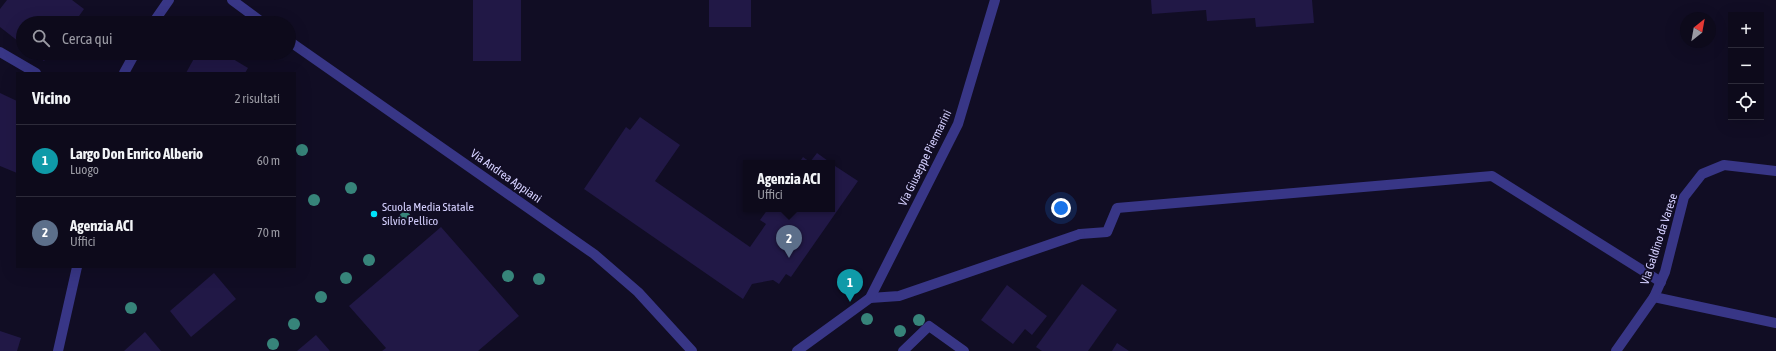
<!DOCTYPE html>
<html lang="it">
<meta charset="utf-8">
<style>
:root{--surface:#0d0a1b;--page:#161324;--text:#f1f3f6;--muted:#9a9aa3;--line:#2d2b3a;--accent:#8c9099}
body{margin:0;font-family:"Asap Condensed",sans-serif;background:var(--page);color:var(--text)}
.controls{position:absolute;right:12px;top:12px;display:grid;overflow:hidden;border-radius:0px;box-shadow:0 4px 16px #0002}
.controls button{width:36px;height:36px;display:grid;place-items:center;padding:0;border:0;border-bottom:1px solid var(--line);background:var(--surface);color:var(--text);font:20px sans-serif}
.compass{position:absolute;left:1680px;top:12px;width:36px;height:36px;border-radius:50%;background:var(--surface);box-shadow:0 4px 16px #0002;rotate:31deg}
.you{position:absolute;left:1061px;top:208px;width:14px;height:14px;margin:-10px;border:3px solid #fff;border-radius:50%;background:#1a73e8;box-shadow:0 0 0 6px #1a73e833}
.badge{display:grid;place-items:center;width:26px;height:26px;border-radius:50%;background:var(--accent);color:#fff;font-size:13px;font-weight:700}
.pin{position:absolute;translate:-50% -33px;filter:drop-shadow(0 1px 2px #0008)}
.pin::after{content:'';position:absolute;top:21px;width:14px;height:12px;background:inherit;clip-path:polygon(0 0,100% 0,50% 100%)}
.popup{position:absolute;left:743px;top:160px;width:92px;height:52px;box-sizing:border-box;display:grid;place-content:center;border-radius:0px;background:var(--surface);filter:drop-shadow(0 1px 3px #0005);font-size:13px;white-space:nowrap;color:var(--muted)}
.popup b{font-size:15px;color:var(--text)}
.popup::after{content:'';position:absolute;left:50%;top:100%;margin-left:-8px;border:8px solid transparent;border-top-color:var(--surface)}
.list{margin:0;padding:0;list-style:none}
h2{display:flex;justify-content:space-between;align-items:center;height:52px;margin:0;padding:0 16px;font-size:17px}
h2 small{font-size:13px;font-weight:400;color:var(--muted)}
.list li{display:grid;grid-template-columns:26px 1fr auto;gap:12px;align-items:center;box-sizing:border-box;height:72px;padding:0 16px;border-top:1px solid var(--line)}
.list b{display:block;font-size:15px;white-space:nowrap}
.list p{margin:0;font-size:13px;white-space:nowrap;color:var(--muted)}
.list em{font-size:13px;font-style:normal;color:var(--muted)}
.icon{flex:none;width:22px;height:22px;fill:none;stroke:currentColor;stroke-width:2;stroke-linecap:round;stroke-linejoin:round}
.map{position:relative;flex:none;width:1776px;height:351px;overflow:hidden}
.search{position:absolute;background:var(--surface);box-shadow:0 4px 16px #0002;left:16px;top:16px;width:280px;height:44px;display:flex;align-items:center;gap:10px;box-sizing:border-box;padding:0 14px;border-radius:22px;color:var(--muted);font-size:15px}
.panel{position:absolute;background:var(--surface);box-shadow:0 4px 16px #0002;left:16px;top:72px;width:280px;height:196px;border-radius:0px}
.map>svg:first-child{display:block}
.building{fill:#211846}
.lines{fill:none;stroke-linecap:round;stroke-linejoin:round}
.lane{stroke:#383686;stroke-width:10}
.street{stroke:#383686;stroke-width:10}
.tree{fill:#37847a}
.poi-dot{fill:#00e4fb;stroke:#110d24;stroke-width:1.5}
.labels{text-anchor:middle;stroke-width:4;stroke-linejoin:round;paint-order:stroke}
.street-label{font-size:12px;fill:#d5d0ff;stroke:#110d24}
.poi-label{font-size:12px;fill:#d5d0ff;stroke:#110d24;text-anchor:start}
</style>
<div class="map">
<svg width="1776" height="351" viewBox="0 0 1776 351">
<rect width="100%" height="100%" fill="#110d24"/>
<g class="building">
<polygon points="7,0 72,0 84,9 74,23 23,23 23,45 0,27 0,9"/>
<rect x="473" y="0" width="48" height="61"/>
<rect x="709" y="0" width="42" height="27"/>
<polygon points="1151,0 1312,0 1314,23 1256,27 1255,18 1207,21 1206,10 1152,14"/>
<polygon points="33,53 51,53 44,61"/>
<polygon points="197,53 223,53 248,68 245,73 186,73"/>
<polygon points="0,93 17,101 17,173 0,166"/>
<polygon points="640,117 680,145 655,181 750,247 766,224 760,220 768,209 832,209 832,164 858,181 791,277 786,274 779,284 773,280 752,284 743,299 584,189 626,127 630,130"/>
<polygon points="817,153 831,163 799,163 803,157 810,162"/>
<polygon points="441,227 519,316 478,351 382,351 386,348 349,306"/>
<polygon points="214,273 236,299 191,337 170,311"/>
<polygon points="1082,284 1117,310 1088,351 1042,351 1036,347"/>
<polygon points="1007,285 1047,316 1032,335 1025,329 1013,344 981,320"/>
<polygon points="0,331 21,338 17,351 0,351"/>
<polygon points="145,332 161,351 124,351"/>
<polygon points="316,335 330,351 297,351"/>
<polygon points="1117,343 1129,351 1112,351"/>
</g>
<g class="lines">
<g class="lane">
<polyline points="0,52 36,73"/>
<polyline points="1080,234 1107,232 1117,208 1492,176 1661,282"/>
</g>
<g class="street">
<polyline points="232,0 263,23"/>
<polyline points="153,23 169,0"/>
<polyline points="289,41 594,254 638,292 692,351"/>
<polyline points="124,73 135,53"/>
<polyline points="1654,297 1776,323"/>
<polyline points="870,298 899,296 1080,234"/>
<polyline points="58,351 77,267"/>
<polyline points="797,351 870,298 958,124 995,0"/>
<polyline points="903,351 929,326 964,351"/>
<polyline points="1616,351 1654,297 1665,272 1684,197 1702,174 1724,165 1776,171"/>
</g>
</g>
<g class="tree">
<circle cx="302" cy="150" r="6"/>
<circle cx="351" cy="188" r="6"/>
<circle cx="314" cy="200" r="6"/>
<circle cx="405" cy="218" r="6"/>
<circle cx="369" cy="260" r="6"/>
<circle cx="508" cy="276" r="6"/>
<circle cx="346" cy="278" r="6"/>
<circle cx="539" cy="279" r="6"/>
<circle cx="321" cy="297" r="6"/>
<circle cx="131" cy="308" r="6"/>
<circle cx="867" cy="319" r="6"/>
<circle cx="919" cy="320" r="6"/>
<circle cx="294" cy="324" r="6"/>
<circle cx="900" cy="331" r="6"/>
<circle cx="273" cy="344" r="6"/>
</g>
<circle class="poi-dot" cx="374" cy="214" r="4"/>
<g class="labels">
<g class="street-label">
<text transform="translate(925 158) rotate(-64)" y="4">Via Giuseppe Piermarini</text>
<text transform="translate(506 176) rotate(35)" y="4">Via Andrea Appiani</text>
<text transform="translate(1659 239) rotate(-72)" y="4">Via Galdino da Varese</text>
</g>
<g class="poi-label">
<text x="382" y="211">Scuola Media Statale<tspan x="382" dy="14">Silvio Pellico</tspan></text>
</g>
</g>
</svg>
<div class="controls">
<button>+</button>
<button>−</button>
<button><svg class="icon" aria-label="locate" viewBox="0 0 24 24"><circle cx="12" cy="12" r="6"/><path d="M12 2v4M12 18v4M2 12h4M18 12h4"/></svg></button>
</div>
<svg class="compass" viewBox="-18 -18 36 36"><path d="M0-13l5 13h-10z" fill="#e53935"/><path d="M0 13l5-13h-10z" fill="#9a9aa3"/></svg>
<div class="you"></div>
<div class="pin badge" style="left:850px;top:302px;background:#0f9aa8">1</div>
<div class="pin badge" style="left:789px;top:258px;background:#5c6f8a">2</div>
<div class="popup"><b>Agenzia ACI</b>Uffici</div>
<div class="search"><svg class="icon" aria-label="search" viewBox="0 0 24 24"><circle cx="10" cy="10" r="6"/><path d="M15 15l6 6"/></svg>Cerca qui</div>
<section class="panel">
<h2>Vicino<small>2 risultati</small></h2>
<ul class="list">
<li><span class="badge" style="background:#0f9aa8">1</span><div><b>Largo Don Enrico Alberio</b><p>Luogo</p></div><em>60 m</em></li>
<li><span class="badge" style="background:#5c6f8a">2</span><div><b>Agenzia ACI</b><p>Uffici</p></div><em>70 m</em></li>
</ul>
</section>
</div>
